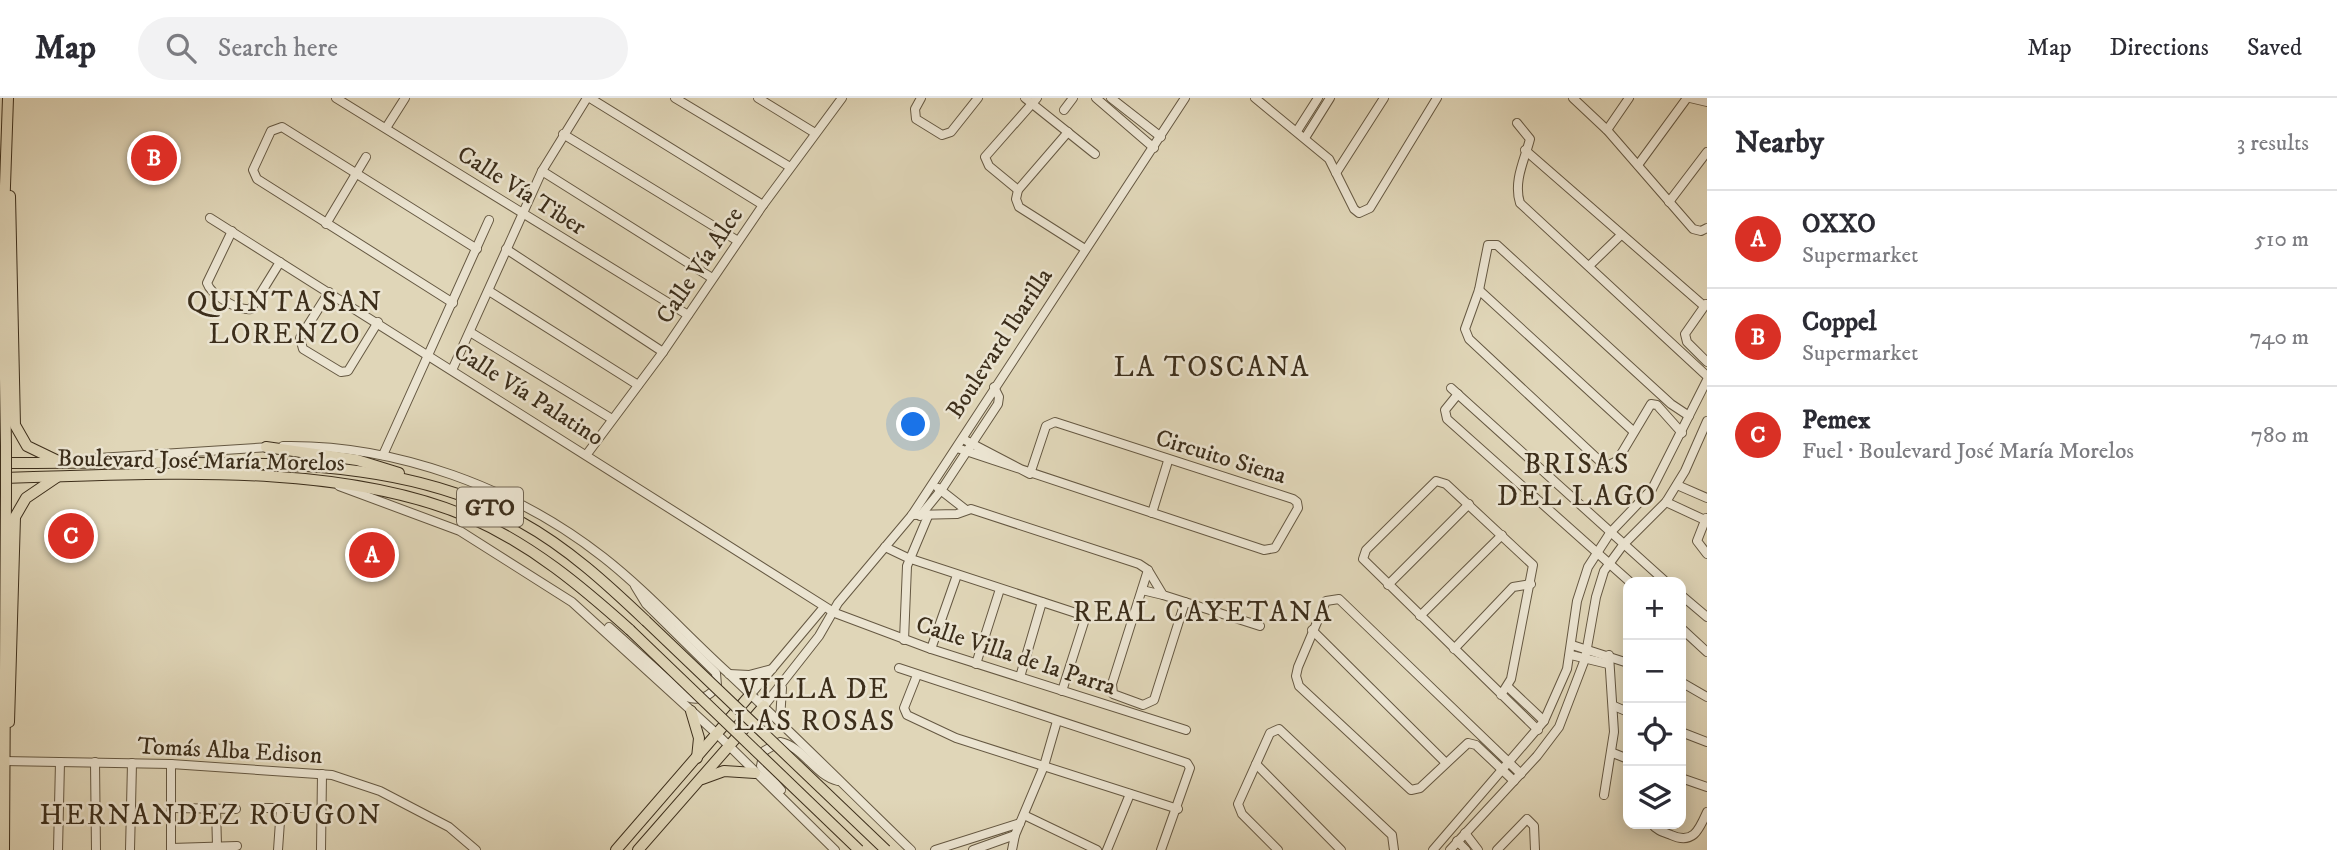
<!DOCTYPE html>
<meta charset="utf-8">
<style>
:root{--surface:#fff;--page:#f2f2f3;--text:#2b2b33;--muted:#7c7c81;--line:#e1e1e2;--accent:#d93025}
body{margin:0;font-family:"IM FELL DW Pica",serif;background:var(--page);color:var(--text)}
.controls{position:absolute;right:21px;bottom:21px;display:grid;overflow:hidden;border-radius:14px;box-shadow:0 4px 18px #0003}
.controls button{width:63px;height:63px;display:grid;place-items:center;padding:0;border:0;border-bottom:2px solid var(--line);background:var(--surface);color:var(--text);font:35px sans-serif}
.you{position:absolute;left:914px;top:327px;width:24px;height:24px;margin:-18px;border:5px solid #fff;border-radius:50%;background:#1a73e8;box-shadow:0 0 0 10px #1a73e833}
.badge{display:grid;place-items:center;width:46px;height:46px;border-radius:50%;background:var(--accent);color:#fff;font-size:23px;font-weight:700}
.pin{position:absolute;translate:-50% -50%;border:4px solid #fff;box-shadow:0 2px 7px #0006}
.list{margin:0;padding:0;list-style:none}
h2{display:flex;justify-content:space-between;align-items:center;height:91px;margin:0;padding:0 28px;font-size:30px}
h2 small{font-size:23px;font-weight:400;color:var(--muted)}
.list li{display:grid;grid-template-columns:46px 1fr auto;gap:21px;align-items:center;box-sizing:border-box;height:98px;padding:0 28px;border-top:2px solid var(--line)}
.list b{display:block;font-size:26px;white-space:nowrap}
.list p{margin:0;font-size:23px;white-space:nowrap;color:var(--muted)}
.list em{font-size:23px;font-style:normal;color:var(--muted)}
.icon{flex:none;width:38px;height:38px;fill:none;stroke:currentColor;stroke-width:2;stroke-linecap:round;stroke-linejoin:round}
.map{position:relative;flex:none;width:1707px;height:752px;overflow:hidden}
header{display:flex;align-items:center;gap:42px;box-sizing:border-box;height:98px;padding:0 35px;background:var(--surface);border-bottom:2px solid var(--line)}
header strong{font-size:33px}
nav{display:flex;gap:38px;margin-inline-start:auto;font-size:24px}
.search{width:490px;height:63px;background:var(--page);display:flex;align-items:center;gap:18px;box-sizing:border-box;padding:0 24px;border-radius:38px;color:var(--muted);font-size:26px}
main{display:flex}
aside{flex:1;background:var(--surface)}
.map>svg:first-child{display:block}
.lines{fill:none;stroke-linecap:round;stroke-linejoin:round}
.minor-casing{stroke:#655842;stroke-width:10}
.major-casing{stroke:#3c2e1b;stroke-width:12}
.minor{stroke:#ebe4d1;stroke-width:8}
.major{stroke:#e0d6b8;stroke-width:10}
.major-bridge-casing{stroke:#3c2e1b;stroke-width:12;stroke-linecap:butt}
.major-bridge{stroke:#e0d6b8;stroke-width:10}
.labels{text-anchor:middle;stroke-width:5;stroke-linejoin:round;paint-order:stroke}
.shield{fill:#ebe4d1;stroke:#706552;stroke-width:2}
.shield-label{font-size:23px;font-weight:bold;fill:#3c2e1b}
.street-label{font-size:24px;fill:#3c2e1b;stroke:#ebe4d1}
.quarter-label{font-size:28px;letter-spacing:2px;fill:#3c2e1b;stroke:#ebe4d1}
</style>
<header>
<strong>Map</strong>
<div class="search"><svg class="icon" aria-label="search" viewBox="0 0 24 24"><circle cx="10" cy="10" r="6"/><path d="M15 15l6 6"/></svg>Search here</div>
<nav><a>Map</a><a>Directions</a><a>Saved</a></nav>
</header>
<main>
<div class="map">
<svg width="1707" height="752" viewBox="0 0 1707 752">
<rect width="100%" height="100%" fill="#e0d6b8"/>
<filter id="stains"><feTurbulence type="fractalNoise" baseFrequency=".00286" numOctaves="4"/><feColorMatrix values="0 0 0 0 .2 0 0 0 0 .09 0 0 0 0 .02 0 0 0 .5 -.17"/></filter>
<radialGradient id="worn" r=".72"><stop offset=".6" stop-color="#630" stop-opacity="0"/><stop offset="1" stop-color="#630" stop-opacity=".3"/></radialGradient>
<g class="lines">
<defs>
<g id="minor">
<polyline points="336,0 688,217"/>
<polyline points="590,0 763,107"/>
<polyline points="675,0 790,69"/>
<polyline points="758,0 815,35"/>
<polyline points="921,0 915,11 916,21 942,37 951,34 978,0"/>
<polyline points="1025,0 1095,56"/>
<polyline points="1096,0 1154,50"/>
<polyline points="1111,0 1161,39"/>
<polyline points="1255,0 1329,61 1354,111 1359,115 1370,110 1437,0"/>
<polyline points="1573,0 1607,32 1693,131 1701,133 1707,130"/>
<polyline points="1690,0 1707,4"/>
<polyline points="1064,12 1073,0"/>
<path d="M1517,25L1530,41C1525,61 1513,83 1520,105L1707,278"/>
<polyline points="386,30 405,0"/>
<polyline points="1607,32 1629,0"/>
<polyline points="1297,33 1318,0"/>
<polyline points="1068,34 1018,92 1016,101 1019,109 1085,151"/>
<polyline points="563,36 738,143"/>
<polyline points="1305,40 1330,0"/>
<polyline points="1525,52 1704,208"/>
<polyline points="1638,67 1687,0"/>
<polyline points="542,73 712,180"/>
<polyline points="1336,75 1384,0"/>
<polyline points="1018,92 989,68 985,59 1037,0"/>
<polyline points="1669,104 1707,54"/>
<polyline points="210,120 835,515 931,551 1186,632"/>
<polyline points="326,126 366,59"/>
<path d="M232,133L207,185C211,197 238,213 251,211L280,164"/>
<polyline points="506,151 663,254"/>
<polyline points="1589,168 1621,137"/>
<polyline points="1479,192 1633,333"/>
<polyline points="489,193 638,287"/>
<polyline points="329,194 300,240 303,251 341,274 348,273 378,224"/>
<polyline points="453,205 257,81 253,72 271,33 282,29 477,151"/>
<polyline points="1706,206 1685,236 1687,244 1707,264"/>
<polyline points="470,234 612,321"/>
<polyline points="453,270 542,73 587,0"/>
<polyline points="1451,290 1666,484"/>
<polyline points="1458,296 1445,312 1447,321 1630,484"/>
<polyline points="1682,335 1657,307 1651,306 1617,363 1609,367 1603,366 1469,241 1465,231 1479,192 1488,147 1497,147 1671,306 1689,318"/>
<path d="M283,348C396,346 515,390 603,459C648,494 686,537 728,575C790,633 850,693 911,752"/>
<polyline points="957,350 1264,452 1275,450 1298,410 1297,404 1293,401 1055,324 1046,328 1030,376 963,341"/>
<polyline points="587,356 663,254 763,107 842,0"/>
<polyline points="383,357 489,122"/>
<polyline points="98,360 270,349"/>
<polyline points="1677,387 1707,400"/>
<polyline points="339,388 460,433 572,504 718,637 835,752"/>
<polyline points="938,390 966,412"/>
<polyline points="1666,404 1707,423"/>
<polyline points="1152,415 1168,363"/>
<polyline points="912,417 957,416 971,411 1139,466 1148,472 1163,497 1260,528"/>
<polyline points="920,418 942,391 998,306 999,299 994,289"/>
<polyline points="1706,420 1697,443 1707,456"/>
<polyline points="885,449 908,460 1082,517 1085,521 1062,593"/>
<polyline points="1148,472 1112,586 1113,596 1143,607 1154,602 1185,504"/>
<polyline points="1388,487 1469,406"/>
<polyline points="1142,492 1163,497"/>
<polyline points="1681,497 1707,519"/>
<polyline points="1420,518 1502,437"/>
<path d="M609,529L687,599C699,604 710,598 717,588L716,575L646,506L635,488"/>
<polyline points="1681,530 1707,554"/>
<polyline points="1312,532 1446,665"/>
<polyline points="904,542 907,468 928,418"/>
<polyline points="1572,547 1628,565"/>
<polyline points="931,551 957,477"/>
<polyline points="1454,551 1513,489 1531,486"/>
<polyline points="1571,557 1608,566"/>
<polyline points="976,566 1000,491"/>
<polyline points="899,570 1187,665 1190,670 1161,752"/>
<polyline points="729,576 749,577 772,571"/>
<polyline points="917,577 904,610 907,617 956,640 1178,711"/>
<polyline points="1020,579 1042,504"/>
<polyline points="1681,584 1707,599"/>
<polyline points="1508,589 1544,623"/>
<polyline points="751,596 824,509"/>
<polyline points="1501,597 1511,581 1533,467 1446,386 1436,383 1366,452 1363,461 1538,632"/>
<polyline points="764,608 819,538 838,505 912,417 1185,0"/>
<polyline points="1614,608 1628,614"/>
<polyline points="780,622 782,590"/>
<polyline points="1681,634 1707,644"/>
<polyline points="1613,655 1628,661"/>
<polyline points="3,663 171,666 332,677 380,693 449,729 476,752"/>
<polyline points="95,664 96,752"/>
<polyline points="171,666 171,752"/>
<polyline points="1256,666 1341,752"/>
<polyline points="1681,680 1707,689"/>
<polyline points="1514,683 1476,647 1468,645 1420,690 1411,692 1299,588 1296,578 1298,569 1326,503 1339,501 1521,676"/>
<path d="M781,692L761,668L764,653L780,644C804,649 814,677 838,683"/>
<polyline points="1604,697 1614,634 1609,557"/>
<polyline points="171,710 236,711"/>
<polyline points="216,710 217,748"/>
<polyline points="256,710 305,710"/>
<polyline points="1024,717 1097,752"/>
<path d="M1652,726C1656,732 1663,734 1671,737C1693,747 1699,732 1707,714"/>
<polyline points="1465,735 1478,752"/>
<polyline points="1457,743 1466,752"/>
<polyline points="171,750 237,748"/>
<polyline points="58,752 60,664"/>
<polyline points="130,752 132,665"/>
<polyline points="278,752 281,709"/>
<polyline points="321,752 322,676"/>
<polyline points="935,752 1020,725"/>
<polyline points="973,752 1015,737"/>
<polyline points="1012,752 1015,737 1044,668 1057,623"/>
<polyline points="1107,752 1130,696"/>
<polyline points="1278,752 1242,716 1238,706 1270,635 1279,631 1392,737 1394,752"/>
<polyline points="1433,752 1544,623 1567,571 1577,503 1588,469 1610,435 1652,391 1707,282"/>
<polyline points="1450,752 1537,658 1559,629 1585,561 1596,499 1604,473 1623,447 1666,404 1685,373 1707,323"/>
<polyline points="1497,752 1527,721 1534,728 1535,752"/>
</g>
<g id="major">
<polyline points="10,98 15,327 27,348 56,362"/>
<polyline points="6,348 3,146 8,0"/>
<polyline points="266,349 357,362 399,375"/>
<path d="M0,365C64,365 127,364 191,365C304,365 420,368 521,424C568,450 607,486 646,523"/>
<path d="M0,380C146,377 336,361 471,420C532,447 581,488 630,532"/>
<polyline points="691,613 699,640 697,660"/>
<polyline points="9,624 15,419 26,400 57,379"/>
<polyline points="702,681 724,673 755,675"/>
<polyline points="4,752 6,395"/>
<polyline points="616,752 751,596"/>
<polyline points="638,752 764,608"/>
</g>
</defs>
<use href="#minor" class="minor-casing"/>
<use href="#major" class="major-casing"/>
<use href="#minor" class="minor"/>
<use href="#major" class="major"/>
<defs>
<g id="major-bridge">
<polyline points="6,395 6,348"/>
<polyline points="646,523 886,752"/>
<polyline points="630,532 859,752"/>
</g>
</defs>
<use href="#major-bridge" class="major-bridge-casing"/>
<use href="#major-bridge" class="major-bridge"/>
</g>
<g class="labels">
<rect class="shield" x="457" y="389.5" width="66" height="39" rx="5"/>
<g class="shield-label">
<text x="490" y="417">GTO</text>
</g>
<g class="street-label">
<text transform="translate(522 92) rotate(32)" y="8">Calle Vía Tiber</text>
<text transform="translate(699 167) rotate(-56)" y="8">Calle Vía Alce</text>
<text transform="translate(999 245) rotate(-57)" y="8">Boulevard Ibarilla</text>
<text transform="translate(529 296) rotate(32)" y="8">Calle Vía Palatino</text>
<text transform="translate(1221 358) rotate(17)" y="8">Circuito Siena</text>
<text transform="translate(201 362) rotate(1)" y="8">Boulevard José María Morelos</text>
<text transform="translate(1016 557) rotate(18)" y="8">Calle Villa de la Parra</text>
<text transform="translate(230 652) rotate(3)" y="8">Tomás Alba Edison</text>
</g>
<g class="quarter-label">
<text x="285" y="213">QUINTA SAN<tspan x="285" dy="32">LORENZO</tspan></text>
<text x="1212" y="278">LA TOSCANA</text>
<text x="1577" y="375">BRISAS<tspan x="1577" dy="32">DEL LAGO</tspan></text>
<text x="1203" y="523">REAL CAYETANA</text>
<text x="815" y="600">VILLA DE<tspan x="815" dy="32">LAS ROSAS</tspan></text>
<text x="211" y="726">HERNANDEZ ROUGON</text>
</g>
</g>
<rect width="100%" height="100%" filter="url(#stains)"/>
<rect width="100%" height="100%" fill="url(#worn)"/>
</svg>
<div class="controls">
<button>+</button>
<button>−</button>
<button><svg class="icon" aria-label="locate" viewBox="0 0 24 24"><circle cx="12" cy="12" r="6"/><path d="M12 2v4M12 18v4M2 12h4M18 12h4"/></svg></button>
<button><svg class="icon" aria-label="layers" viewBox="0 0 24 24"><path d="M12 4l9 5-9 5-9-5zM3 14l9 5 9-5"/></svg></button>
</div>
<div class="you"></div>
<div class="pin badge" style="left:372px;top:457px">A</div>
<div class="pin badge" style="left:154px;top:60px">B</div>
<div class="pin badge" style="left:71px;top:438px">C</div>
</div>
<aside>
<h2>Nearby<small>3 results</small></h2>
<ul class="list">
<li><span class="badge">A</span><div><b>OXXO</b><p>Supermarket</p></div><em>510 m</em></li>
<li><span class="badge">B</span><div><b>Coppel</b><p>Supermarket</p></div><em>740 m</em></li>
<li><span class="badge">C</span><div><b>Pemex</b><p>Fuel · Boulevard José María Morelos</p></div><em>780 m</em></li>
</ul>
</aside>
</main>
